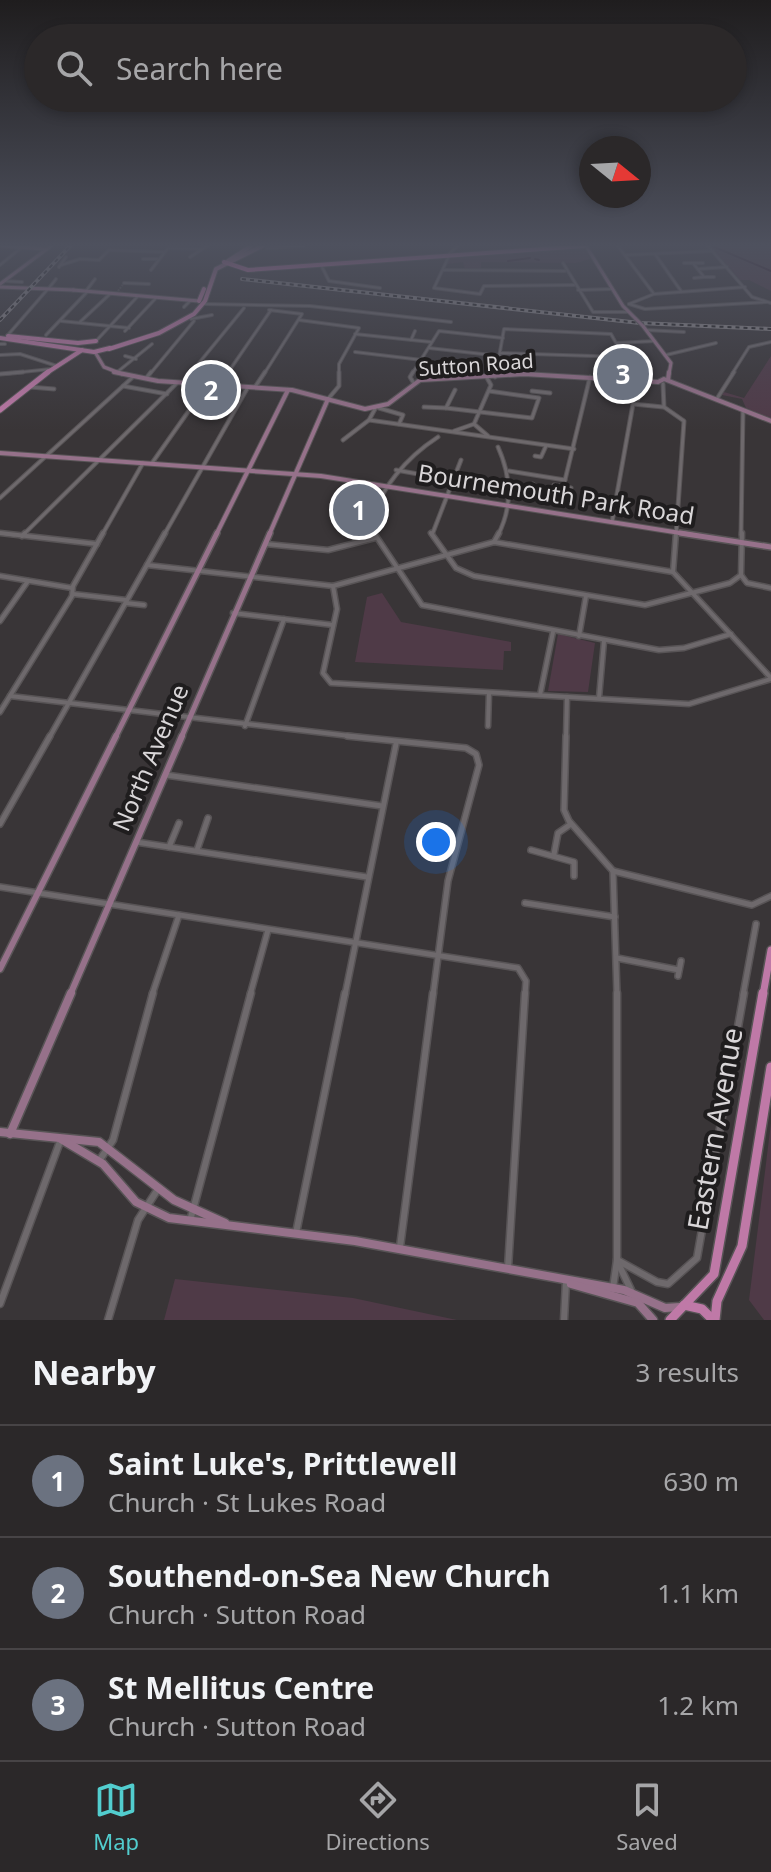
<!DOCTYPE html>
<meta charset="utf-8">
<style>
:root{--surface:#2b2829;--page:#333031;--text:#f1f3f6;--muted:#a6a6a8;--line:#474446;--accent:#52cdce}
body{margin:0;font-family:"Noto Sans",sans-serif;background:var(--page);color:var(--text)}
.compass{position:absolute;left:579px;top:136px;width:72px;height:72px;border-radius:50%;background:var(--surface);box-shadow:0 4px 12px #0003;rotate:108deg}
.you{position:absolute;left:436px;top:842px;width:28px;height:28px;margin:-20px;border:6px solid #fff;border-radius:50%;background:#1a73e8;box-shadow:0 0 0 12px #1a73e833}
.badge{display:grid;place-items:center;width:52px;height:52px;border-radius:50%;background:var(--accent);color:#fff;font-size:26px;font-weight:700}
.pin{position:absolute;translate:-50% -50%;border:4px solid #fff;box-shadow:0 2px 8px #0006}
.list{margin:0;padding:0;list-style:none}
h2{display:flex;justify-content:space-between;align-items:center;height:104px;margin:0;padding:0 32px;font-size:34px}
h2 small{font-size:26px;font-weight:400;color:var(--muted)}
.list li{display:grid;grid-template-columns:52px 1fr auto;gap:24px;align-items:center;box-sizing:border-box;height:112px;padding:0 32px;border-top:2px solid var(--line)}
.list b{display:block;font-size:30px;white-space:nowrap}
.list p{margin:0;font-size:26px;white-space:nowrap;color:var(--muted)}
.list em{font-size:26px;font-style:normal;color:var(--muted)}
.icon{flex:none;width:44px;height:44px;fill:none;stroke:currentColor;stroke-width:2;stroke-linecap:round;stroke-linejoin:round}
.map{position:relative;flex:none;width:771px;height:1320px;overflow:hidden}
.search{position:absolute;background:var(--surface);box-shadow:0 4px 12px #0003;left:24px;right:24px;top:24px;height:88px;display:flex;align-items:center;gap:20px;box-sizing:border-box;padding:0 28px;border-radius:44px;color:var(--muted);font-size:30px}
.sheet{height:440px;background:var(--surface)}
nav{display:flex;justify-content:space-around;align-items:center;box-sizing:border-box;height:112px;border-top:2px solid var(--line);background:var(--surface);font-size:22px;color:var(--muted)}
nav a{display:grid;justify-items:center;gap:4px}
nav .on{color:var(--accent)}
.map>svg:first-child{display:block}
.green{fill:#4f3a47}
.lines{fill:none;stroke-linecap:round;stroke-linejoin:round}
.stream{stroke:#2a0d21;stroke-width:2}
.street-tunnel{stroke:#514d4f;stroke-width:2;stroke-dasharray:2 1;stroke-linecap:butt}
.street-far4-casing{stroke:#585456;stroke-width:4}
.street-far3-casing{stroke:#585456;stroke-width:5}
.street-far2-casing{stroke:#585456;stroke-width:7}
.street-far1-casing{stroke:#585456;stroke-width:8}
.street-casing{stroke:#585456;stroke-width:9}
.secondary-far4-casing{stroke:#585456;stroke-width:5}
.secondary-far3-casing{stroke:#585456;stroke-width:6}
.secondary-far2-casing{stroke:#585456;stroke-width:8}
.secondary-far1-casing{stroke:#585456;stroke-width:9}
.secondary-casing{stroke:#585456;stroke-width:11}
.primary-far3-casing{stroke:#585456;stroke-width:6}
.primary-far2-casing{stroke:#585456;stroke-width:7}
.primary-far1-casing{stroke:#585456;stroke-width:10}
.primary-casing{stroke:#585456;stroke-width:12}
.highway-casing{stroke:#585456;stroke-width:6}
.street-far4{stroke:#6e696c;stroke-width:2}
.street-far3{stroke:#6e696c;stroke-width:3}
.street-far2{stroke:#6e696c;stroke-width:4}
.street-far1{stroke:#6e696c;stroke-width:5}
.street{stroke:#6e696c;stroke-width:6}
.secondary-far4{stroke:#96718a;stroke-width:3}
.secondary-far3{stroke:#96718a;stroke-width:4}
.secondary-far2{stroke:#96718a;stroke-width:5}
.secondary-far1{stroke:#96718a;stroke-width:6}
.secondary{stroke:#96718a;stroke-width:8}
.primary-far3{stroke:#bf79a7;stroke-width:4}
.primary-far2{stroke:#bf79a7;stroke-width:5}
.primary-far1{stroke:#bf79a7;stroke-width:7}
.primary{stroke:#bf79a7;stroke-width:9}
.highway{stroke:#f583cf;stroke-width:4}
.rail-casing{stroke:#8c888a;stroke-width:4}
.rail{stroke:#1f1d1e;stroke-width:2;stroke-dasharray:4;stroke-linecap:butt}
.secondary-bridge-casing{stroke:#585456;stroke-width:5;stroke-linecap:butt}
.secondary-bridge{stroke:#96718a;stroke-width:3}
.labels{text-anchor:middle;stroke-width:8;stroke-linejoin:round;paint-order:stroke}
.far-street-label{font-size:20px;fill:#d9d6d8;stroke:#1f1d1e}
.street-label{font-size:24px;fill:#d9d6d8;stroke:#1f1d1e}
.near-street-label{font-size:28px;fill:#d9d6d8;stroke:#1f1d1e}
</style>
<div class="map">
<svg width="771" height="1320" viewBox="0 0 771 1320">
<rect width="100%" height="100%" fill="#393537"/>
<g class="green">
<polygon points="710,246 771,246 771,291 749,280 740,280"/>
<polygon points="575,248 586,250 590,259 576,263 481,262 481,269 465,269 463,262 447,264 449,256"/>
<polygon points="771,356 771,419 746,408 742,399 722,395 724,392 744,398"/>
<polygon points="382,593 401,622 511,642 511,651 504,651 503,670 355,662 367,597"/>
<polygon points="558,634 595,643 588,692 548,691"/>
<polygon points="771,1123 771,1320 764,1320 749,1300"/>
<polygon points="175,1279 353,1298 457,1320 164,1320"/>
</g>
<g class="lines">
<g class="stream">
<polyline points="712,246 771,271"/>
<polyline points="535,259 539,260"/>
<polyline points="508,261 530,258"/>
</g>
<polyline class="street-tunnel" points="118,291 124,283"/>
<defs>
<g id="street-far4">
<polyline points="618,246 654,294"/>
<polyline points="708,246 752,297 771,303"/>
<polyline points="168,248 201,249"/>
<polyline points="267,248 304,246"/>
<polyline points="109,250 163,252"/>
<polyline points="449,254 458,246"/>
<polyline points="655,254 681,291"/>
<polyline points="625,255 713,251"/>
<polyline points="449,256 434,288 480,294 484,286 574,285"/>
<polyline points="190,257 207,246"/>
<polyline points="143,259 157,259"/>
<polyline points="563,263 593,312 629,312"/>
<polyline points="684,263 703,263"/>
<polyline points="693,263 704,277 714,277"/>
<polyline points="0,265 22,247"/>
<polyline points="61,265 80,259 99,260 109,250"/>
<polyline points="321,265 329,281 380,288"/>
<polyline points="59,267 66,257"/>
<polyline points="698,269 727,267"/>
<polyline points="151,270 168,248"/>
<polyline points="443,270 565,271"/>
<polyline points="694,278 704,277"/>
<polyline points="4,281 22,282"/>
<polyline points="124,283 149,284"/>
<polyline points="49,288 56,279"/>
<polyline points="578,290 612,289"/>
<polyline points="86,291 95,279"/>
<polyline points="204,304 310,306 451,322"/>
<polyline points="629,304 645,309 767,302"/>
<polyline points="629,304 654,294 745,287"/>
<polyline points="184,307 190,301"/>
<polyline points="191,319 212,315"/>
<polyline points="299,320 359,328 339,364 339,374"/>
<polyline points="61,321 129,328"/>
<polyline points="80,322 111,293"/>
<polyline points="646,330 684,332"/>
<polyline points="125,331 156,298"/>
<polyline points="355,334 431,342"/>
<polyline points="46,335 87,292"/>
<polyline points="7,336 47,290"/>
<polyline points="411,340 415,331"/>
<polyline points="96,341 138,296"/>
<polyline points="0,344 5,344"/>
<polyline points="429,348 500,356"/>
<polyline points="355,352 422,360"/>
<polyline points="500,353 625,357"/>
<polyline points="0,355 20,354 57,366"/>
<polyline points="666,355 716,343"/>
<polyline points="125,356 136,359"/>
<polyline points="116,373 152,344"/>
<polyline points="3,374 51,369"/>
<polyline points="150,374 194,321"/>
<polyline points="190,374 244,308"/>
<polyline points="227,374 271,310"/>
<polyline points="264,374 302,314 269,310"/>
<polyline points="412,374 439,331 503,338"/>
<polyline points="496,374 504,329 611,334 616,343"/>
<polyline points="630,374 629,364 616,343 655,341"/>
<polyline points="732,374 749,347 771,342"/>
</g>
<g id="street-far3">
<polyline points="630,372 631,380"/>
<polyline points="0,374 23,372"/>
<polyline points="147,377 151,372"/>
<polyline points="495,377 496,372"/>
<polyline points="487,378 491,385 474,424 488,436"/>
<polyline points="183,382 191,372"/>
<polyline points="413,382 410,377 413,372"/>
<polyline points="663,384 664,407 684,421 676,535"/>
<polyline points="123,386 167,394"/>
<polyline points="218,386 228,372"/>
<polyline points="30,387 54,389"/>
<polyline points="255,387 265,372"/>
<polyline points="455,390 446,408 532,418 539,398 489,391"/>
<polyline points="532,391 550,393"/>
<polyline points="623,397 638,399"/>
<polyline points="718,397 734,372"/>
<polyline points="328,399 339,386 339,372"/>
<polyline points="424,407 446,408"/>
<polyline points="379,408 403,415 399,424"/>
<polyline points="375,409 369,420 574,449"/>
<polyline points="454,431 474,424"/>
<polyline points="343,440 369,420"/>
<path d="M498,447C511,476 513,506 498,535"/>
<polyline points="535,456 541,457 546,446"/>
<polyline points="152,463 207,385"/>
<polyline points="396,470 451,480"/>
<polyline points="509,471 565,480 590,377"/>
<polyline points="554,485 562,486 565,480"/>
<polyline points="562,486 571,488"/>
<polyline points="511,490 530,492 533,484"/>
<polyline points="0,498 134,376"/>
<polyline points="612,522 633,404 663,407"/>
<polyline points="0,533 14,535"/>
<polyline points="23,535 177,383"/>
<polyline points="102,535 143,463"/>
<polyline points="164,535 248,387"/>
<path d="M375,535L368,524C383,487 404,459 438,437"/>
<polyline points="432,535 461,460"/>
<polyline points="741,535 743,410"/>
</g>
<g id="street-far2">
<polyline points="0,533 97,544"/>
<polyline points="374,533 422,605 659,650 684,648 731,634"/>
<polyline points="431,533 456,568 474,576 645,605 730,583 741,575 742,533"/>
<polyline points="676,533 673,572 771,678"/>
<polyline points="22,536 25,533"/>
<polyline points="494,542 499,533"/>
<polyline points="266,544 328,550 375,538"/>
<polyline points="147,565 333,586 494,542 673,572"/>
<polyline points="741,575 747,583 771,588"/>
<polyline points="0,576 72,588"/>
<polyline points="333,586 337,609 323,673 331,683 689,704 771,679"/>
<polyline points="73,594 126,600"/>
<polyline points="126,603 144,605"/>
<polyline points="233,613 333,625"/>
<polyline points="0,621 28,581"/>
<polyline points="579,636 586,596"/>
<polyline points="540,695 553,632"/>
<polyline points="10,696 367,738"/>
<polyline points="599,698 604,641"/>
<polyline points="0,712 72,596 73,586 103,533"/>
<polyline points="245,726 284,619"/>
<polyline points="488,726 489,693"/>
<polyline points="49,738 165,533"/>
<polyline points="566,738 567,697"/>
</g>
<g id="street-far1">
<polyline points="347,736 466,748 476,754 479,765 448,881 433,995"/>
<polyline points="566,736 564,810 569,821 613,871"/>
<polyline points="166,775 382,806"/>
<polyline points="0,824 50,736"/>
<polyline points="136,842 367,877"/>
<polyline points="169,847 179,823"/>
<polyline points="197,850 208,818"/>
<polyline points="531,850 574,862 574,876"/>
<polyline points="554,854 558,833 571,824"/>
<polyline points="613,871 617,995"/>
<polyline points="613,871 752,905 771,896"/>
<polyline points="0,887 518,968 526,981 525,995"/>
<polyline points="525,903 615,917"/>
<polyline points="617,958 679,970"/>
<polyline points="678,976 681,961"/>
<polyline points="152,995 179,915"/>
<polyline points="250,995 268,930"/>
<polyline points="345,995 396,744"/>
<polyline points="743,995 756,924"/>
</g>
<g id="street">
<polyline points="99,1161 113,1140 153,993"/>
<polyline points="190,1221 251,993"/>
<polyline points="296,1233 345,993"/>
<polyline points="400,1247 433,993"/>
<polyline points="617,1260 657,1282 668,1284 697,1258 744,993"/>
<polyline points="618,1263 631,1290"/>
<polyline points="508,1268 525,993"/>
<polyline points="613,1288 617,1260 617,993"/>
<polyline points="0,1304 61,1139"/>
<polyline points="108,1320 138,1220 158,1189"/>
<polyline points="564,1320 566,1282"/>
</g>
<g id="secondary-far4">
<polyline points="3,246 45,249"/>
<polyline points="586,246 623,306 636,319"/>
<polyline points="0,284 51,246"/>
<polyline points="0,287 74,290"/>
<polyline points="73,290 199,301"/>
<polyline points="643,326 671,363 669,374"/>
<polyline points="95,352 104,367 122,374"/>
</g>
<g id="secondary-far3">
<polyline points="114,372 158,381 292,390 365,409 388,404 420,380 524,374 658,382 664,379 771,421"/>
<polyline points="668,380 669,372"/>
<polyline points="0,453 321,476 693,535"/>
<polyline points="216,535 288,390"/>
<polyline points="269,535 328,399"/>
</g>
<g id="secondary-far2">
<polyline points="680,533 771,547"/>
<polyline points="115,738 217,533"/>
<polyline points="181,738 270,533"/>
</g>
<g id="secondary-far1">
<polyline points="0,969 116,736"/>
<polyline points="70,995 182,736"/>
</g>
<g id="secondary">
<polyline points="0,1132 99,1142 174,1200 225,1223"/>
<polyline points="10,1134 71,993"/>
<polyline points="61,1139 103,1164 136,1202 169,1218 355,1241 624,1290 665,1308 680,1307"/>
<polyline points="571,1284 638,1303 653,1320"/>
</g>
<g id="primary-far3">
<polyline points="228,261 251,246"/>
<polyline points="199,301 204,289"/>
<polyline points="8,336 78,343 96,341"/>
<polyline points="0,338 94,352 110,348"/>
<polyline points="109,349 159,333 194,314 205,301 216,269 262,246"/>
<polyline points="45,374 82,350"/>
</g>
<polyline id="primary-far2" points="0,410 48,372"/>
<polyline id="primary-far1" points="763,995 771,950"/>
<g id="primary">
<polyline points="684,1305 702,1309 713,1320"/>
<polyline points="670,1320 714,1274 763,993"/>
<polyline points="715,1320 717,1301 742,1246 771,1067"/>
</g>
<polyline id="highway" points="224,262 248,270 584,246"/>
</defs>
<use href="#street-far4" class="street-far4-casing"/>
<use href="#street-far3" class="street-far3-casing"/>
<use href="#street-far2" class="street-far2-casing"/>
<use href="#street-far1" class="street-far1-casing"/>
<use href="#street" class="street-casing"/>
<use href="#secondary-far4" class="secondary-far4-casing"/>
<use href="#secondary-far3" class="secondary-far3-casing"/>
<use href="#secondary-far2" class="secondary-far2-casing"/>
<use href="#secondary-far1" class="secondary-far1-casing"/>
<use href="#secondary" class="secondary-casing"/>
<use href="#primary-far3" class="primary-far3-casing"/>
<use href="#primary-far2" class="primary-far2-casing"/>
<use href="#primary-far1" class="primary-far1-casing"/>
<use href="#primary" class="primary-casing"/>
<use href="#highway" class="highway-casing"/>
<use href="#street-far4" class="street-far4"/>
<use href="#street-far3" class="street-far3"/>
<use href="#street-far2" class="street-far2"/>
<use href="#street-far1" class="street-far1"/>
<use href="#street" class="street"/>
<use href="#secondary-far4" class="secondary-far4"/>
<use href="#secondary-far3" class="secondary-far3"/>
<use href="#secondary-far2" class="secondary-far2"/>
<use href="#secondary-far1" class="secondary-far1"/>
<use href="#secondary" class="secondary"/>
<use href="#primary-far3" class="primary-far3"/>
<use href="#primary-far2" class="primary-far2"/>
<use href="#primary-far1" class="primary-far1"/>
<use href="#primary" class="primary"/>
<use href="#highway" class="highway"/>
<defs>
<g id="rail">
<polyline points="242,279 640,323 771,329"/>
<polyline points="0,320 70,246"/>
</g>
</defs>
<use href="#rail" class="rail-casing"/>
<use href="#rail" class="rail"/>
<defs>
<polyline id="secondary-bridge" points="636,319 643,326"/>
</defs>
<use href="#secondary-bridge" class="secondary-bridge-casing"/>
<use href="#secondary-bridge" class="secondary-bridge"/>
</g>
<linearGradient id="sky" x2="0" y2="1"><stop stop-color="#1f1d1e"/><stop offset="0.57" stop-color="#4e515e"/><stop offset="1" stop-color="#4e515e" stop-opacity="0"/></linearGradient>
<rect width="771" height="430" fill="url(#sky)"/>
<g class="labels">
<g class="far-street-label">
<text transform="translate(476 365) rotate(-4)" y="7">Sutton Road</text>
</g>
<g class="street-label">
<text transform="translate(556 495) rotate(9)" y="8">Bournemouth Park Road</text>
<text transform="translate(151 758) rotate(-67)" y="8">North Avenue</text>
</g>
<g class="near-street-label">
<text transform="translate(715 1129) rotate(-80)" y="10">Eastern Avenue</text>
</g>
</g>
</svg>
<svg class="compass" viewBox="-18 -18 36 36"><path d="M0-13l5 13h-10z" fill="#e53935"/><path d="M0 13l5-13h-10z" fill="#a6a6a8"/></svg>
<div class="you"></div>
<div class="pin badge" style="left:359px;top:510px;background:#6b7280">1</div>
<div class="pin badge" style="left:211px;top:390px;background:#6b7280">2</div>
<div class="pin badge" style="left:623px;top:374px;background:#6b7280">3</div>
<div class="search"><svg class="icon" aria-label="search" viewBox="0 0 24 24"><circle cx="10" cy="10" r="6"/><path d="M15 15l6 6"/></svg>Search here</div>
</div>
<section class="sheet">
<h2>Nearby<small>3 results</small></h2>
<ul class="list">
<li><span class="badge" style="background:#6b7280">1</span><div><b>Saint Luke's, Prittlewell</b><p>Church · St Lukes Road</p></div><em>630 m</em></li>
<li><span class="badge" style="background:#6b7280">2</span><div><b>Southend-on-Sea New Church</b><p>Church · Sutton Road</p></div><em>1.1 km</em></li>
<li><span class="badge" style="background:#6b7280">3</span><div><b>St Mellitus Centre</b><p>Church · Sutton Road</p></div><em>1.2 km</em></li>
</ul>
</section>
<nav>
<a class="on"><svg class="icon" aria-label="map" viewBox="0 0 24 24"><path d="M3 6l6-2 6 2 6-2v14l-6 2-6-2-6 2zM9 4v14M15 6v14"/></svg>Map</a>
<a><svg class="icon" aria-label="directions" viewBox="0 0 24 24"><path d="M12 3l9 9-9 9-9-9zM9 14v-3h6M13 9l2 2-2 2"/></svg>Directions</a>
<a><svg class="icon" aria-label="saved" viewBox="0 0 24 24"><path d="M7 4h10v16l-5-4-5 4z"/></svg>Saved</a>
</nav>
